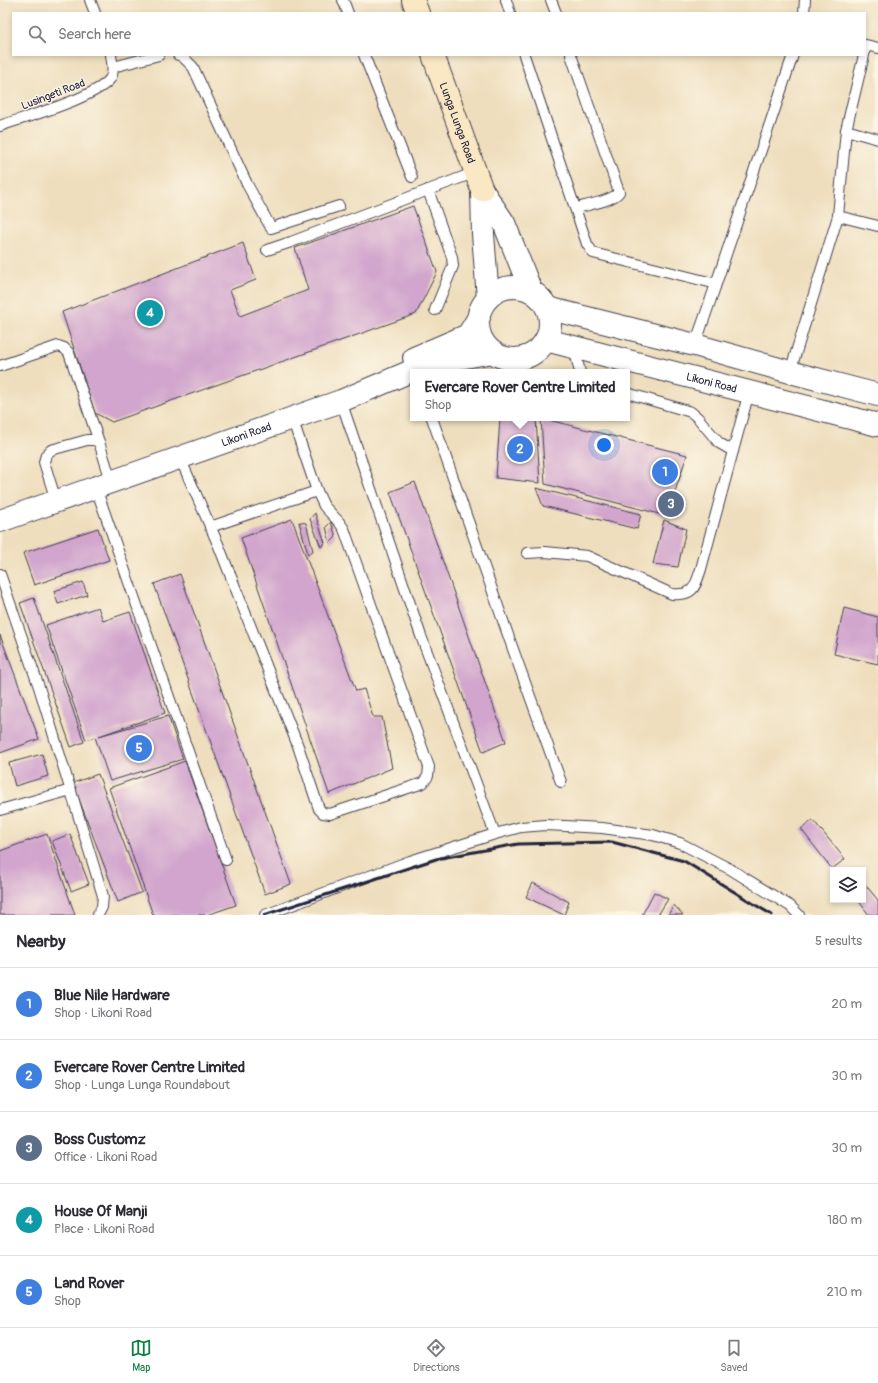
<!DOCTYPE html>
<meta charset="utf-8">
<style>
:root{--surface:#fff;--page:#f2f2f3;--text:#2b2b33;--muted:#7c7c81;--line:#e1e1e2;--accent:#0b8043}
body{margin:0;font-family:Pangolin,sans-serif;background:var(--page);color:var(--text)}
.controls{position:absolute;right:12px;bottom:12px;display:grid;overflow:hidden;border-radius:0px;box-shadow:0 2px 6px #0003}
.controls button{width:36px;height:36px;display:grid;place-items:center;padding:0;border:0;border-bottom:1px solid var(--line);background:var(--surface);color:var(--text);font:20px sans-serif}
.you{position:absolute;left:604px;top:445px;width:14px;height:14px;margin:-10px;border:3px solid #fff;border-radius:50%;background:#1a73e8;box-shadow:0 0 0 6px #1a73e833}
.badge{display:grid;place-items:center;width:26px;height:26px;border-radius:50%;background:var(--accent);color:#fff;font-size:13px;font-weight:700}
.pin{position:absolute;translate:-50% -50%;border:2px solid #fff;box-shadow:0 1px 4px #0006}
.popup{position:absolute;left:410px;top:369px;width:220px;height:52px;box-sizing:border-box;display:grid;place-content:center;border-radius:0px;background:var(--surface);filter:drop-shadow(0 1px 3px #0005);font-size:13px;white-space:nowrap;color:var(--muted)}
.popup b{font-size:15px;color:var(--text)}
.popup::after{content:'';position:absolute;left:50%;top:100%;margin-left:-8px;border:8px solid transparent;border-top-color:var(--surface)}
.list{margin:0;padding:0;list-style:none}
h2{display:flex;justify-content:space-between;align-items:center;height:52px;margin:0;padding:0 16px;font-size:17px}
h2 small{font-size:13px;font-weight:400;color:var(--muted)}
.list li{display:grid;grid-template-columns:26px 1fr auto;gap:12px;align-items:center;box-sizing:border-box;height:72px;padding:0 16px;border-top:1px solid var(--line)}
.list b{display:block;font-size:15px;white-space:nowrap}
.list p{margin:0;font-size:13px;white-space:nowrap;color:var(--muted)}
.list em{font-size:13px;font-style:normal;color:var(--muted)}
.icon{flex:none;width:22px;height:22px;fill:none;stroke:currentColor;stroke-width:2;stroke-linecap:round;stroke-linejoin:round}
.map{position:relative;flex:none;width:878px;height:915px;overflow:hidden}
.search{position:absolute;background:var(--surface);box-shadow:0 2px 6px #0003;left:12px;right:12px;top:12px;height:44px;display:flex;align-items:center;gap:10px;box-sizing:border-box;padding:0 14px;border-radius:0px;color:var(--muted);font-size:15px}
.sheet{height:412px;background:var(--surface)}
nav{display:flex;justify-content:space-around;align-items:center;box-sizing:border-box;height:56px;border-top:1px solid var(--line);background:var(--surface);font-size:11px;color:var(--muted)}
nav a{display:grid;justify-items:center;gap:2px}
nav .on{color:var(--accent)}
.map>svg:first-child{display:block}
.building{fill:#d1a5cd}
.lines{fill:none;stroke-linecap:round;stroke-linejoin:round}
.service-casing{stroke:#413e4e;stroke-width:12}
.tertiary-casing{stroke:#413e4e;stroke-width:24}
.secondary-casing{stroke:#413e4e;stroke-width:24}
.service{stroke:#fff;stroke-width:10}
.tertiary{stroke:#fff;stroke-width:22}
.secondary{stroke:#fae7c3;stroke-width:22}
.rail{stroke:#22223b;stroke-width:3}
.labels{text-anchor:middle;stroke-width:3;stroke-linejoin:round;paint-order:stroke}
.street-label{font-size:11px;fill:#22223b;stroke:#fcf5e5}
</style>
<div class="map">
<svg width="878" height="915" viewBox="0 0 878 915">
<rect width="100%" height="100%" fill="#fcf5e5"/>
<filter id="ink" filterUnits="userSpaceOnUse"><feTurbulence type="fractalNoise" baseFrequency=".025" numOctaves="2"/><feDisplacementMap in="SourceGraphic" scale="8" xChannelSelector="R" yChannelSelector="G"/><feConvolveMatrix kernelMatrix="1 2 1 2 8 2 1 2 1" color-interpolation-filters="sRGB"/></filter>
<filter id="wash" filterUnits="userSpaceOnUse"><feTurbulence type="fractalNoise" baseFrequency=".012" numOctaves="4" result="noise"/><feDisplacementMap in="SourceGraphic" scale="16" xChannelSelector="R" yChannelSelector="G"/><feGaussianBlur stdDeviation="0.9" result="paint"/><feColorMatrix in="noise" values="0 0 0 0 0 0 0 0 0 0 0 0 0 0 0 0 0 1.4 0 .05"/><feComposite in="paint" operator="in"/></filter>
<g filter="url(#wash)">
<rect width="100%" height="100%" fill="#eedebd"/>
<g id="blocks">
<g class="building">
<polygon points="413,206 437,272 416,314 112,422 95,413 62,312 243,243 256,280 230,290 240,316 308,290 295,248"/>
<polygon points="500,418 536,418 540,483 496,478"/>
<polygon points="541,418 687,455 667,516 545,484"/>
<polygon points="415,482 506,742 483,752 390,492"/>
<polygon points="536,488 641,514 637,529 543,506"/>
<polygon points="315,513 325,543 321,547 310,519"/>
<polygon points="292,519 356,691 364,689 373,717 382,717 392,768 329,794 241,538"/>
<polygon points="664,520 686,529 678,567 653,564"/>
<polygon points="299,522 306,523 313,551 308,554"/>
<polygon points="331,522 336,537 330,543 326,527"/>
<polygon points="98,528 109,560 34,585 23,553"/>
<polygon points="180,574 291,884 265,894 154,584"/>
<polygon points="83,582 87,595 58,604 54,591"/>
<polygon points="34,598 84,742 71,747 20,603"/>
<polygon points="98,607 103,621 130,612 165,713 99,736 168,716 183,759 110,781 95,737 86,740 46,625"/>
<polygon points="844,608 878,617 878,664 834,654"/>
<polygon points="0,635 39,739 0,753"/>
<polygon points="42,754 48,776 15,786 9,763"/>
<polygon points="185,761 236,905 207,915 153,915 109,788"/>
<polygon points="98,774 142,892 118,902 73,783"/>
<polygon points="813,820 845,859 832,869 801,829"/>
<polygon points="47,834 75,915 0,915 0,851"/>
<polygon points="70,834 89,884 71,891 52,841"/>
<polygon points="863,882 878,900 878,915 869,915 858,900 863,900"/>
<polygon points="533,883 569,902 564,915 526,897"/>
<polygon points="654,892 668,899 658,915 642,915"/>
<polygon points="674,905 683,915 668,915"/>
</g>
</g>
</g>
<g filter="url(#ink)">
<use href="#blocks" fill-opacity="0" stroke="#413e4e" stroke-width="1"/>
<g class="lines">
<defs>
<g id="service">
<polyline points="90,0 95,13"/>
<polyline points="343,0 348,13"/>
<polyline points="506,0 510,13"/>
<polyline points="551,0 556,13"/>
<polyline points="804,13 805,0"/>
<polyline points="865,50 866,45 878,48"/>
<polyline points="178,55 182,56 193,67 247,184 271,228 339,206"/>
<polyline points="364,55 412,177"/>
<polyline points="524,55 587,244 593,253 713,283 715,287 695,345"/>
<path d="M571,55L619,192C613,201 587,205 576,208"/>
<polyline points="113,67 159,55"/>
<path d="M0,126C25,117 95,98 110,79C115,72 112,63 111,55"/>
<polyline points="846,130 864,55"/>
<polyline points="428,190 452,257 453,266 435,310"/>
<polyline points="838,216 846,130 878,139"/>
<polyline points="267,250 291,242 476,172"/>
<polyline points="715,287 793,55"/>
<polyline points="574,348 580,372"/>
<polyline points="0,366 58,346 64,348 69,353 99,442"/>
<polyline points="790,372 838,216 878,226"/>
<polyline points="627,393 691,412 698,418 719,443 733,451"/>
<polyline points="341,401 421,636 495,834 521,827 546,825 602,828 653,835 680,843 730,869 790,906 799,915"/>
<polyline points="432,418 514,652 561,782"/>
<polyline points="180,458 218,544 298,746 319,809 323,813 330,814 423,783 428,776 429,767 344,529 339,522 324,506 317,491 292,418"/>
<polyline points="96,488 226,860"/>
<polyline points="53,491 44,462 46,455 51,450 87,440 94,440 99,442 108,471"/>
<polyline points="210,527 317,491"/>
<path d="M527,553L545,552L587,556L672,594C694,596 695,587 701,569L749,392"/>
<polyline points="0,574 39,687 103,896 102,907 98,915"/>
<polyline points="0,810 71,790"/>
<polyline points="265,915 410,861 495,834"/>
</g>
<g id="tertiary">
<polyline points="482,190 504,223 531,291"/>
<polyline points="482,190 483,234 488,298"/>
<circle cx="514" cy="323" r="36"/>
<polyline points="547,308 695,345 790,372 878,395"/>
<path id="s1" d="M546,340L878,425"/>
<polyline points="414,358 468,335 479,317"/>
<path id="s2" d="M0,521L341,401L416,369L454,359L493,352"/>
</g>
<g id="secondary">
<polyline points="413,0 418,13"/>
<path id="s3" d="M433,55L482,190"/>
</g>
</defs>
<use href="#service" class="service-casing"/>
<use href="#tertiary" class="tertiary-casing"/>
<use href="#secondary" class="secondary-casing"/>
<use href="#service" class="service"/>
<use href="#tertiary" class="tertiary"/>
<use href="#secondary" class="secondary"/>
<polyline class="rail" points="264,915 436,859 518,844 612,842 684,861 772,915"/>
</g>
</g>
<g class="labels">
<g class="street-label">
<text transform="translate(53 94) rotate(-21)" y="4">Lusingeti Road</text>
<text dy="4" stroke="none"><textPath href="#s3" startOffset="72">Lunga Lunga Road</textPath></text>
<text dy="4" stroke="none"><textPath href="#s1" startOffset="171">Likoni Road</textPath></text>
<text dy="4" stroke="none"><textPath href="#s2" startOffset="261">Likoni Road</textPath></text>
</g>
</g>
</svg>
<div class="controls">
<button><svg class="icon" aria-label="layers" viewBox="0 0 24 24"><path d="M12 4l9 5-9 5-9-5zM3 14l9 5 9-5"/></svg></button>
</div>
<div class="you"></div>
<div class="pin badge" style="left:665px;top:472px;background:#3f7fe0">1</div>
<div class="pin badge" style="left:520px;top:449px;background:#3f7fe0">2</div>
<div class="popup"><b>Evercare Rover Centre Limited</b>Shop</div>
<div class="pin badge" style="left:671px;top:504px;background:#5c6f8a">3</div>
<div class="pin badge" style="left:150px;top:313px;background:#0f9aa8">4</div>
<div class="pin badge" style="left:139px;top:748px;background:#3f7fe0">5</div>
<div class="search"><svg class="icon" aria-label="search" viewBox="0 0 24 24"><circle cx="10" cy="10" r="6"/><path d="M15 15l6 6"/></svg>Search here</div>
</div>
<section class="sheet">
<h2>Nearby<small>5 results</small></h2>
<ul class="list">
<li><span class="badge" style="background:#3f7fe0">1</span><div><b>Blue Nile Hardware</b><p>Shop · Likoni Road</p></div><em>20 m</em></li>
<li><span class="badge" style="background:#3f7fe0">2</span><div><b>Evercare Rover Centre Limited</b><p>Shop · Lunga Lunga Roundabout</p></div><em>30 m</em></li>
<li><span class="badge" style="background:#5c6f8a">3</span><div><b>Boss Customz</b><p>Office · Likoni Road</p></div><em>30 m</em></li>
<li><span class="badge" style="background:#0f9aa8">4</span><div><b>House Of Manji</b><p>Place · Likoni Road</p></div><em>180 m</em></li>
<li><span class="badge" style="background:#3f7fe0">5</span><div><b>Land Rover</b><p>Shop</p></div><em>210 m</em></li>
</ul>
</section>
<nav>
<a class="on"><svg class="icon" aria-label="map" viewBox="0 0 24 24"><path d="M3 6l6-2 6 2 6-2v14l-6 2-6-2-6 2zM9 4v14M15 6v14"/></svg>Map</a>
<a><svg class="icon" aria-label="directions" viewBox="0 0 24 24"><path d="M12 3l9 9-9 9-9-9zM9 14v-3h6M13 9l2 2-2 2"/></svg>Directions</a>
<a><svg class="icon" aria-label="saved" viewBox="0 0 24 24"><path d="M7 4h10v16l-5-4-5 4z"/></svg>Saved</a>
</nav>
